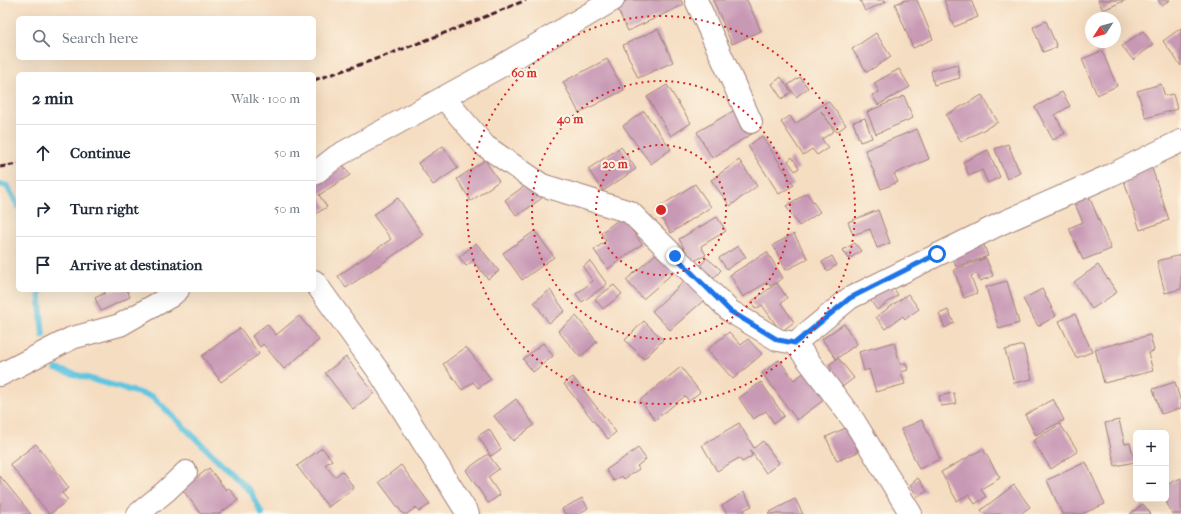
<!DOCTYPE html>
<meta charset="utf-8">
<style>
:root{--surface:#fff;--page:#f6f6f7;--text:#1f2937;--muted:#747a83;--line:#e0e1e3}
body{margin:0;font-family:"IM FELL French Canon",serif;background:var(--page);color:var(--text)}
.controls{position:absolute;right:12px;bottom:12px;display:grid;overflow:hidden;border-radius:6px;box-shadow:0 4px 16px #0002}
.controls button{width:36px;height:36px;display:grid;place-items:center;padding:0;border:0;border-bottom:1px solid var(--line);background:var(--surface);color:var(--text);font:20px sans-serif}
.compass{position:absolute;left:1085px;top:12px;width:36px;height:36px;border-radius:50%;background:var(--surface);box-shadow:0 4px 16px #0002;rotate:234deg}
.stop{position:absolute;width:12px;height:12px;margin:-9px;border:3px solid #1a73e8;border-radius:50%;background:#fff}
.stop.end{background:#1a73e8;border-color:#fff;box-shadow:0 1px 4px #0008}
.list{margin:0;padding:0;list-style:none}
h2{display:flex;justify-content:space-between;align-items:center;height:52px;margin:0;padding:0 16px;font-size:17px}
h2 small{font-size:13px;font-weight:400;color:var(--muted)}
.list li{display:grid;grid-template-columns:26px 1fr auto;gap:12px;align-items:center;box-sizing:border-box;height:56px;padding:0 16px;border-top:1px solid var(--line)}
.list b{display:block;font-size:15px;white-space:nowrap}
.list em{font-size:13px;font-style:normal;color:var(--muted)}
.icon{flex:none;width:22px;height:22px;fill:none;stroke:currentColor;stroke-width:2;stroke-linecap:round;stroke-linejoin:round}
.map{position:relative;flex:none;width:1181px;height:514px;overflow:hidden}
.search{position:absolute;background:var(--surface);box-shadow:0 4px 16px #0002;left:16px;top:16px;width:300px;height:44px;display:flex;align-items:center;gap:10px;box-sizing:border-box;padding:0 14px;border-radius:6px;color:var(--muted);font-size:15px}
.panel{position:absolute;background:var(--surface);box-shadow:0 4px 16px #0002;left:16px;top:72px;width:300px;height:220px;border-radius:6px}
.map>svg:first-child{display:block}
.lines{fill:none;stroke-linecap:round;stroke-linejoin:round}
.stream{stroke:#62c5e0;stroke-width:6}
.building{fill:#c899b5}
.street-casing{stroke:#a07e76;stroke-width:24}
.street{stroke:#fff;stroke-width:22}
.rail{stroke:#4a1f2b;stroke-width:3;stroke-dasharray:6 3;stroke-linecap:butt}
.route{stroke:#1a73e8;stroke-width:5}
.ring{fill:none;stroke:#d62828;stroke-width:2;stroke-dasharray:2 4}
.centre{fill:#d62828;stroke:#fcf5e5;stroke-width:2}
.ring-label{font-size:12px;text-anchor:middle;font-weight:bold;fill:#d62828;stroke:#fcf5e5;stroke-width:4;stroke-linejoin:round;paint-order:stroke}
</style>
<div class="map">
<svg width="1181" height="514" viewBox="0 0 1181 514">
<rect width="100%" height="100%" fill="#fcf5e5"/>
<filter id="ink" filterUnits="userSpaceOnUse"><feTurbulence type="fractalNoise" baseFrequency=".025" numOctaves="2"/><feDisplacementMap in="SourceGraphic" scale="8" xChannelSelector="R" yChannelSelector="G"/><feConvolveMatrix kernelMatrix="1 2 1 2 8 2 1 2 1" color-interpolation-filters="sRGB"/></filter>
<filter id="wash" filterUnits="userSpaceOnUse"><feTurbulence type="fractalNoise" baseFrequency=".012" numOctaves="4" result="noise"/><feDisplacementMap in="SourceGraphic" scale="16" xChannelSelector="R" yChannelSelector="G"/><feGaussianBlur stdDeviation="0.9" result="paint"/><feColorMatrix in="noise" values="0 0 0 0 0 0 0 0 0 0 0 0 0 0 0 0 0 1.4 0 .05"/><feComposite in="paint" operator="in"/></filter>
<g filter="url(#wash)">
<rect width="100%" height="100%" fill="#f5ddc1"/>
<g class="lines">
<g class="stream">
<polyline points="0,184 7,186 18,206"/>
<polyline points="39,290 43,336"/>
<polyline points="56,369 153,397 251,492 262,514"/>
</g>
</g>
<g id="blocks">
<g class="building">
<polygon points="628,0 681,0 683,5 628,31 616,6"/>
<polygon points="713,0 747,0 761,31 732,44"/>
<polygon points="860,0 885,0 886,2 865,11"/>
<polygon points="906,0 917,0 933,39 913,48 895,4"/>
<polygon points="944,0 971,0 978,17 954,27"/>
<polygon points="1098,0 1126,0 1103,10"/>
<polygon points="1158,0 1170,0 1162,6"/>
<polygon points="1046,21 1057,47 1043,52 1033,27"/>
<polygon points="1181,28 1181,66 1163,41"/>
<polygon points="658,29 673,62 638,78 623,45"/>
<polygon points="1143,31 1153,45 1133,60 1122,46"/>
<polygon points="876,33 891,57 867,72 852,49"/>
<polygon points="1102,51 1117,86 1097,95 1082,59"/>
<polygon points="607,59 624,90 579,113 563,82"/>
<polygon points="957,64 960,78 934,85 931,71"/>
<polygon points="899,69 910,87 878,105 872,95 879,92 874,83"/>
<polygon points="781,77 791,92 782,99 772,84"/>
<polygon points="800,77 808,88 796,97 788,85"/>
<polygon points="1161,84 1165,96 1173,94 1177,109 1146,118 1137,91"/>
<polygon points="667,85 691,123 671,136 647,97"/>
<polygon points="1062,92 1070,106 1055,115 1065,133 1053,140 1035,107"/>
<polygon points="982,95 998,122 961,142 946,115"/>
<polygon points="904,96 913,118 876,134 867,112"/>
<polygon points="828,101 846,125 837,132 821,111 834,131 822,139 828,148 817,155 812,149 803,155 781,122 790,116 795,124"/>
<polygon points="740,107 755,132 712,158 697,132"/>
<polygon points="644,111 671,149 651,164 623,126"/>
<polygon points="865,118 872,138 860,142 853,122"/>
<polygon points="917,129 929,159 894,174 898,182 881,189 865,150"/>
<polygon points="762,136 794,185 779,194 748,146"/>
<polygon points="1008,144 1020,173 1007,179 995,149"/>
<polygon points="443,146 458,168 433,185 418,163"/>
<polygon points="621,147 636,169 603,191 588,169"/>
<polygon points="988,150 1000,177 988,183 982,170 969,176 963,162"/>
<polygon points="792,157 799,168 795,171 788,161"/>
<polygon points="485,160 499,181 471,201 457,179"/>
<polygon points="739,160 757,186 730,206 711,180"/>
<polygon points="343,165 350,175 319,195 327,207 314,215 314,184"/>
<polygon points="1151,165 1169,220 1140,230 1122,174"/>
<polygon points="530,182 542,198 517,216 505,200"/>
<polygon points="695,184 711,207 671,233 656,209"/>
<polygon points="807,193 820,212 799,226 786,206"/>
<polygon points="1088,194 1111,249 1083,260 1069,228 1083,222 1073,200"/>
<polygon points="398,198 423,235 346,288 338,276 391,239 373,215"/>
<polygon points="878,210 890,243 877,248 870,229 853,235 848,222"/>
<polygon points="622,217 642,244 608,269 594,250 606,241 601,233"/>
<polygon points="717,217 726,231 701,246 706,255 692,262 679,239"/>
<polygon points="535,231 554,257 522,280 503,253"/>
<polygon points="794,234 808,259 786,270 773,245"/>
<polygon points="982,240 988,256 956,267 951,251"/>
<polygon points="476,243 499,271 488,279 473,261 466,266 459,257"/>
<polygon points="855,243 861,251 849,259 843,250"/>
<polygon points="738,246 746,257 727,269 719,258"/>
<polygon points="767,252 783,278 770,286 767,282 743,297 730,275"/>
<polygon points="657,253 674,272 643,299 626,280"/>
<polygon points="1181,255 1181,289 1165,293 1157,261"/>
<polygon points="832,256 837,265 827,271 822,262"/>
<polygon points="707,258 721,270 714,278 700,266"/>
<polygon points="986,258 993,276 980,281 977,273 971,276 977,293 964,298 954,270"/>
<polygon points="590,261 607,284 582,302 576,294 593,281 583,267"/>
<polygon points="1098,265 1117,292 1092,309 1074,282"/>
<polygon points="686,280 704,300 670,330 652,311"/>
<polygon points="1007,281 1019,323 999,329 986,287"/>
<polygon points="777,283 787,298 781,303 794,322 781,332 762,305 756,309 751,302"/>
<polygon points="890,283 898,295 877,310 869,298"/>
<polygon points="614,285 622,294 603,309 595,299"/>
<polygon points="1042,289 1056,316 1038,326 1023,299"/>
<polygon points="103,290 127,290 130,297 101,311 95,298 105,293"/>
<polygon points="550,290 565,311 549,323 534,302"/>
<polygon points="908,294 919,309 905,319 903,316 885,329 876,317"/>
<polygon points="948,310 954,323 945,328 939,314"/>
<polygon points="1075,314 1092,352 1076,358 1059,321"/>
<polygon points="299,316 319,340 284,369 263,344 260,347 252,336 267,324 276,335"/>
<polygon points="576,316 597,342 580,357 558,331"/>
<polygon points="644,321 663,340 644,359 625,340"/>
<polygon points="844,324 857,344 836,359 822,339"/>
<polygon points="240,328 259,354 221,382 202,356"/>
<polygon points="729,332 741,345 748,339 762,354 733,379 707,350"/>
<polygon points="1150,335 1154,351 1148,353 1153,371 1104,383 1095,349"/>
<polygon points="894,342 900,364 906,363 908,370 901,372 905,384 876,392 869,369 864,371 859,352"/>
<polygon points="543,343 553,356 533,372 523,359"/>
<polygon points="1023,345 1032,379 1014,383 1005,350"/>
<polygon points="466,347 491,379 478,388 473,382 462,390 443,364"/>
<polygon points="346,357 374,393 353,409 325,373"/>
<polygon points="838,358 854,378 842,387 829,371 832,369 829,365"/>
<polygon points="779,360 794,380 809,369 829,396 797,420 762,373"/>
<polygon points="681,367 700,392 689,401 685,396 655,420 640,400"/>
<polygon points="573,377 616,432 608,439 564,384"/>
<polygon points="761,382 784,416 774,423 766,411 753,419 739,398"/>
<polygon points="1175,382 1181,403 1181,408 1161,414 1153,389"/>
<polygon points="954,393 956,404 941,406 939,396"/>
<polygon points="516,399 534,425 513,441 494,416"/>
<polygon points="1053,399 1064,420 1036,435 1025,415"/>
<polygon points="922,420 940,459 919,469 901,429"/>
<polygon points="1119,420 1125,444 1130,443 1135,462 1115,466 1105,423"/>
<polygon points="739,423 754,448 763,441 779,463 766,473 750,450 752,456 742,462 739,458 717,471 702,445"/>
<polygon points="1060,424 1078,451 1051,469 1033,441"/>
<polygon points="848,427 858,452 837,461 826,437"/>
<polygon points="489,429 501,449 491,456 478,436"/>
<polygon points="36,444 69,488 62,493 68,500 50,514 49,514 10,464"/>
<polygon points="322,448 332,460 325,465 335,477 342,471 354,488 328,507 297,466"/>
<polygon points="638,448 646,459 637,466 639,469 624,479 622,476 614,481 606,470"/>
<polygon points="983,449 1000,478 981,489 986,497 975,504 969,494 957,501 941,472"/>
<polygon points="488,454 499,469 488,477 500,495 488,503 466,470"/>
<polygon points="1086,462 1105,504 1082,514 1062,514 1047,480"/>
<polygon points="401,465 430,504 419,512 416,507 407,514 403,514 379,482"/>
<polygon points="209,468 226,490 229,488 238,500 219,514 201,514 182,489"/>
<polygon points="0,476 31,514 0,514"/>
<polygon points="918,478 927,491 918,497 910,485"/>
<polygon points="1181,478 1181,514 1172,514 1165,499 1166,499 1166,485"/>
<polygon points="1014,485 1030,507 1020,514 984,514 981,510"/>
<polygon points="744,492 752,506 744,510 746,514 727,514 722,506"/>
<polygon points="582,498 588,508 579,514 565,514 562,509"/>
<polygon points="795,499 803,514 769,514 768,513"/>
<polygon points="1143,504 1151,514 1130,514"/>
</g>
</g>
</g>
<g filter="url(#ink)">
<use href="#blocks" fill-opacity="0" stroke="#a07e76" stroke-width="1"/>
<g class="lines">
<defs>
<g id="street">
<polyline points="696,0 751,122"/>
<polyline points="444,98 485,146 542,185 630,212 730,311 778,340 795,343 850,298 1002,223 1111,175 1181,141"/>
<polyline points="314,174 337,156 501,66 613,0"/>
<polyline points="314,281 379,372 468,514"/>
<polyline points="795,343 854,421 911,514"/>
<polyline points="0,375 72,338 120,325 171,296 178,290"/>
<polyline points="138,514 166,491 186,472"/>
</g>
</defs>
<use href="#street" class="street-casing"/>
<use href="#street" class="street"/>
<g class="rail">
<path d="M314,80C386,57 456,29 526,0"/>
<polyline points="0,167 18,164"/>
</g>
</g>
</g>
<g class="lines" filter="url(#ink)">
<polyline class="route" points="675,256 730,311 778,340 795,343 850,298 937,254"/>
</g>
<g class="ring">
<circle cx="661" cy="210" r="65"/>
<circle cx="661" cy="210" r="129"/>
<circle cx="661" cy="210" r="194"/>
</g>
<circle cx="661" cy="210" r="6" class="centre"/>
<g class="ring-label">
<text x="524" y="77">60 m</text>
<text x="570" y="123">40 m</text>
<text x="615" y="168">20 m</text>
</g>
</svg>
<div class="controls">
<button>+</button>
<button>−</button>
</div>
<svg class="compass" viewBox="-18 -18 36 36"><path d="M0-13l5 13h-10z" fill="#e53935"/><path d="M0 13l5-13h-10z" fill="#747a83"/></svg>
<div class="stop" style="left:937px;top:254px"></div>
<div class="stop end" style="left:675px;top:256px"></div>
<div class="search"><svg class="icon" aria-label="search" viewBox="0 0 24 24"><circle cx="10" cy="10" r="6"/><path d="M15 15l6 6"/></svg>Search here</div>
<section class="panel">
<h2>2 min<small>Walk · 100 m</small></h2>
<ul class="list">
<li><svg class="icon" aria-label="ahead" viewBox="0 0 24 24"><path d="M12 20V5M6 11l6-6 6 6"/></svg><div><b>Continue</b></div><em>50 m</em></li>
<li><svg class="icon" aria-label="right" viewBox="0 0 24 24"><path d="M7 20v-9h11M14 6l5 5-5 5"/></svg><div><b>Turn right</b></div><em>50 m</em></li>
<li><svg class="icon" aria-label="arrive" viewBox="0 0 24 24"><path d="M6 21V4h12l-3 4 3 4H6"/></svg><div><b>Arrive at destination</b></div></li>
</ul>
</section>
</div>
